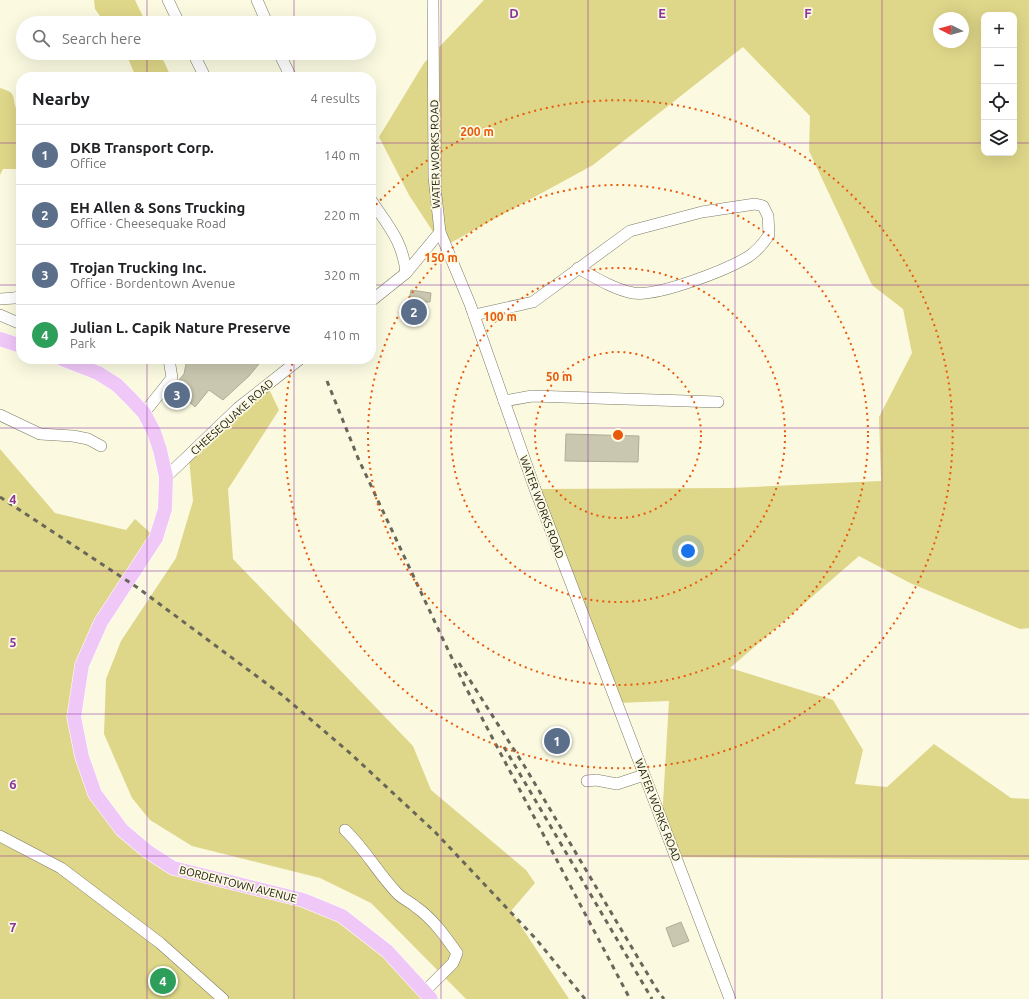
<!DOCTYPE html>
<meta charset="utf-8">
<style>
:root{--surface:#fff;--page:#f6f6f6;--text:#202124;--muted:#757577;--line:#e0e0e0;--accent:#b45309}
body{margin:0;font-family:Ubuntu,sans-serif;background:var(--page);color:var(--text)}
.controls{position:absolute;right:12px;top:12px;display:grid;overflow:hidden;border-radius:8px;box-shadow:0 4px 16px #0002}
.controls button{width:36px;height:36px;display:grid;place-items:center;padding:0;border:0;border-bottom:1px solid var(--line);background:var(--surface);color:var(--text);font:20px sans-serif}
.compass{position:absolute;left:933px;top:12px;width:36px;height:36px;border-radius:50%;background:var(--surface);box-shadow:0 4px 16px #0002;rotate:275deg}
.you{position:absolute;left:688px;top:551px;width:14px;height:14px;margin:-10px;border:3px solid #fff;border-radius:50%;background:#1a73e8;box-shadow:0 0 0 6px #1a73e833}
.badge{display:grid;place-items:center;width:26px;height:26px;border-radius:50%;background:var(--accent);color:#fff;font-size:13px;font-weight:700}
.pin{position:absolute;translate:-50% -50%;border:2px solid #fff;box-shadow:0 1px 4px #0006}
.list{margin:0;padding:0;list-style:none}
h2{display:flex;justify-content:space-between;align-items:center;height:52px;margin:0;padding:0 16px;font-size:17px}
h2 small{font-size:13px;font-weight:400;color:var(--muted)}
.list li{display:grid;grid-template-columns:26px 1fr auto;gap:12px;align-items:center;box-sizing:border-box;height:60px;padding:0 16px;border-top:1px solid var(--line)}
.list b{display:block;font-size:15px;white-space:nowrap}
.list p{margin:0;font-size:13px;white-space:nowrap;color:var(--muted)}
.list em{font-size:13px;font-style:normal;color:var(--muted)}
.icon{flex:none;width:22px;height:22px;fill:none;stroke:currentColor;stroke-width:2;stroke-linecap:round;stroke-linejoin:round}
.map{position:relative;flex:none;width:1029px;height:999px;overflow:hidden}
.search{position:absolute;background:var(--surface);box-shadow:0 4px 16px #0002;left:16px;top:16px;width:360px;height:44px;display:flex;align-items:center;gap:10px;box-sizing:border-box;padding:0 14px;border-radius:22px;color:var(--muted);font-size:15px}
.panel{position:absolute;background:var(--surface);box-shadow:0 4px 16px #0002;left:16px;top:72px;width:360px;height:292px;border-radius:16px}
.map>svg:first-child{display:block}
.green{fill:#ded688;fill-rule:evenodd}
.building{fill:#c9c7af;stroke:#afad96}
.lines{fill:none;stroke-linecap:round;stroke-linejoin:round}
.minor-casing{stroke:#7c7a65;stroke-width:12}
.major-casing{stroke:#fff;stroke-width:15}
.minor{stroke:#fff;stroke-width:11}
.major{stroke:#f0c8f8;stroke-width:14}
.rail{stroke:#686759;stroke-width:3;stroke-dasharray:5 5;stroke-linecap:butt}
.grid{fill:none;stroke:#8c329d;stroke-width:1;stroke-opacity:0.55}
.ring{fill:none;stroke:#e8590c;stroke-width:2;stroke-dasharray:2 4}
.labels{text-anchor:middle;stroke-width:3.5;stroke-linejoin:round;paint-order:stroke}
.street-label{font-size:11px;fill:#18170f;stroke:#fbfae1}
.grid-label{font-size:13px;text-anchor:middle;font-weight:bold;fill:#8c329d;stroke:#fbfae1;stroke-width:3.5;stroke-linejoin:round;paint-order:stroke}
.centre{fill:#e8590c;stroke:#fbfae1;stroke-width:2}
.ring-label{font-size:12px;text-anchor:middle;font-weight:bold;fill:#e8590c;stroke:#fbfae1;stroke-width:3.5;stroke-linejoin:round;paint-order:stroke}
</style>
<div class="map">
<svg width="1029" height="999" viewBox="0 0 1029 999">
<rect width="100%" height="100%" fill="#fbfae1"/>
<g class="green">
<polygon points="94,0 135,0 146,23 115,23 109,18 100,16 95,9"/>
<path d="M484,0H1029V628L1020,629L910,583L859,556L730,668L833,700L863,750L855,784L887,787L934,744L1011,798L1029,799V860L675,857L662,820L669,701L616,703L535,489L730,488L881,481L879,417L912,353L903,309L872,285L809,151L810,116L743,47L593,165L443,247L409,195L379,137L424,63ZM984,15H1014V153H984ZM939,18H963V42H939Z"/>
<polygon points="116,53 160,53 171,77 136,77 127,56"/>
<path d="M0,88C3,89 7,90 10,92C17,97 11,107 21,113V167L15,169H3L0,175Z"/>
<polygon points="267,385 279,410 228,489 233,559 413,746 431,790 526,870 535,883 511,911 569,999 466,999 371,903 320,878 192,846 150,820 132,798 104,734 106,679 121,641 176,558 193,501 189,458"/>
<polygon points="0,449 55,513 126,530 135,519 156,538 101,622 74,717 82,757 122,830 173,868 342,916 431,999 0,999"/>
</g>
<g class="building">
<polygon points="411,290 431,293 430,302 423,302 420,324 405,322"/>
<polygon points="187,359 263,359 249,376 223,400 209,390 195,407 186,399 183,404 172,396 182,383 179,380 184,374"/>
<polygon points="566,434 639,436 638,462 565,461"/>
<polygon points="562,727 570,747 552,754 544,735"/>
<polygon points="681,922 689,941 673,947 666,928"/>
</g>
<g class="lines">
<defs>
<g id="minor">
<polyline points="168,0 179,23"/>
<polyline points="257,0 267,23"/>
<polyline points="433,0 434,177 440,232 470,304 535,489 730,999"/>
<polyline points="193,53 205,77"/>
<polyline points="279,53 291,77"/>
<path d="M371,200C388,226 403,241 406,273"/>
<polyline points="0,299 15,298 21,295"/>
<polyline points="371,301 406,273 440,232"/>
<polyline points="0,315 21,324"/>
<path d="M474,315L533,302L630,231L702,212L755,204L763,206L768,216L769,235C763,244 757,251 748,257C726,270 658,297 633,293C613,289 596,278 578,268"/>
<polyline points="504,401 532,396 718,402"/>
<polyline points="144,413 172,378 169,359"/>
<polyline points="0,415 40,434 73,436 88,439 101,446"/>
<polyline points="166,477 238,408 300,359"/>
<polyline points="587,781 596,780 617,784 644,775"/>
<path d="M345,830C365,849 378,873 396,892C402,899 409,901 416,907C433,919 445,936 457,953L453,963L424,992"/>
<polyline points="0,836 61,868 160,943 223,999"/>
</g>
<g id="major">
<polyline points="0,339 21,346"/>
<polyline points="62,359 98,373 117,385 132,400 144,413 154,432 160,450 166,477 165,509 156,538 101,622 82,665 74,717 82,757 95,794 122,830 147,851 173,868 303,900 342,916 387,951 431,999"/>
</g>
</defs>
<use href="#minor" class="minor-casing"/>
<use href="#major" class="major-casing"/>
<use href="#minor" class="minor"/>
<use href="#major" class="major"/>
<g class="rail">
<polyline points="327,381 358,458 464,684 630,999"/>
<polyline points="0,497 138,588 282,695 351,754 435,832 536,939 585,999"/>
<polyline points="459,663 525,767 657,990 664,999"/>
<polyline points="504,747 652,999"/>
</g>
</g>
<path class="grid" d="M147,0V23M294,0V23M441,0V999M588,0V999M735,0V999M882,0V999M147,53V77M294,53V77M0,143H21M371,143H984M1014,143H1029M0,285H21M371,285H1029M147,359V999M294,359V999M0,428H1029M0,571H1029M0,714H1029M0,856H1029"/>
<g class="ring">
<circle cx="618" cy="435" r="83"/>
<circle cx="618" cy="435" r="167"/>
<circle cx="618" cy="435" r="250"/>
<path d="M372 209A334 334 0 1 1 293 360"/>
</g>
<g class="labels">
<g class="street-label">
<text transform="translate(435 154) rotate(-91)" y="4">WATER WORKS ROAD</text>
<text transform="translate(232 417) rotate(-42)" y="4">CHEESEQUAKE ROAD</text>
<text transform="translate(542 507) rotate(70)" y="4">WATER WORKS ROAD</text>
<text transform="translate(658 810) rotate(69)" y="4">WATER WORKS ROAD</text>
<text transform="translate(238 884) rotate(14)" y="4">BORDENTOWN AVENUE</text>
</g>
</g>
<g class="grid-label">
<text x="514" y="18">D</text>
<text x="662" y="18">E</text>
<text x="808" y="18">F</text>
<text x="13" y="504">4</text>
<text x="13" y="647">5</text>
<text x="13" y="789">6</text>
<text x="13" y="932">7</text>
</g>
<circle cx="618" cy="435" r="6" class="centre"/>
<g class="ring-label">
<text x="477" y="136">200 m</text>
<text x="441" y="262">150 m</text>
<text x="500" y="321">100 m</text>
<text x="559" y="381">50 m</text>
</g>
</svg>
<div class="controls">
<button>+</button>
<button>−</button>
<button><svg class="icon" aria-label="locate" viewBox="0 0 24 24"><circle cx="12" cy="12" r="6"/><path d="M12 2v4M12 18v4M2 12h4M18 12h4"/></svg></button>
<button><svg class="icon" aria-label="layers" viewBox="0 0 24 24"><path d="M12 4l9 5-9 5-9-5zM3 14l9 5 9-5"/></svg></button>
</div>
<svg class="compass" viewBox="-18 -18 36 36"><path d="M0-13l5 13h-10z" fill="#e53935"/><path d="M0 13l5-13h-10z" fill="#757577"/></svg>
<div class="you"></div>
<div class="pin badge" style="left:557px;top:741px;background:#5c6f8a">1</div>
<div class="pin badge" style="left:414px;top:312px;background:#5c6f8a">2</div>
<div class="pin badge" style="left:177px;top:395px;background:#5c6f8a">3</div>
<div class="pin badge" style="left:163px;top:981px;background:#2e9e5b">4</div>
<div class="search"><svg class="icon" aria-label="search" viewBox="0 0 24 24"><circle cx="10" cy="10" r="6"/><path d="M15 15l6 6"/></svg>Search here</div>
<section class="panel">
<h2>Nearby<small>4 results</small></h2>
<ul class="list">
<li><span class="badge" style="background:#5c6f8a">1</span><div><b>DKB Transport Corp.</b><p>Office</p></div><em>140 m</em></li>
<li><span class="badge" style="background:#5c6f8a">2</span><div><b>EH Allen &amp; Sons Trucking</b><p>Office · Cheesequake Road</p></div><em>220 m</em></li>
<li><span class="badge" style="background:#5c6f8a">3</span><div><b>Trojan Trucking Inc.</b><p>Office · Bordentown Avenue</p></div><em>320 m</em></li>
<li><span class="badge" style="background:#2e9e5b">4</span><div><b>Julian L. Capik Nature Preserve</b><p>Park</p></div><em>410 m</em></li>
</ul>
</section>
</div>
